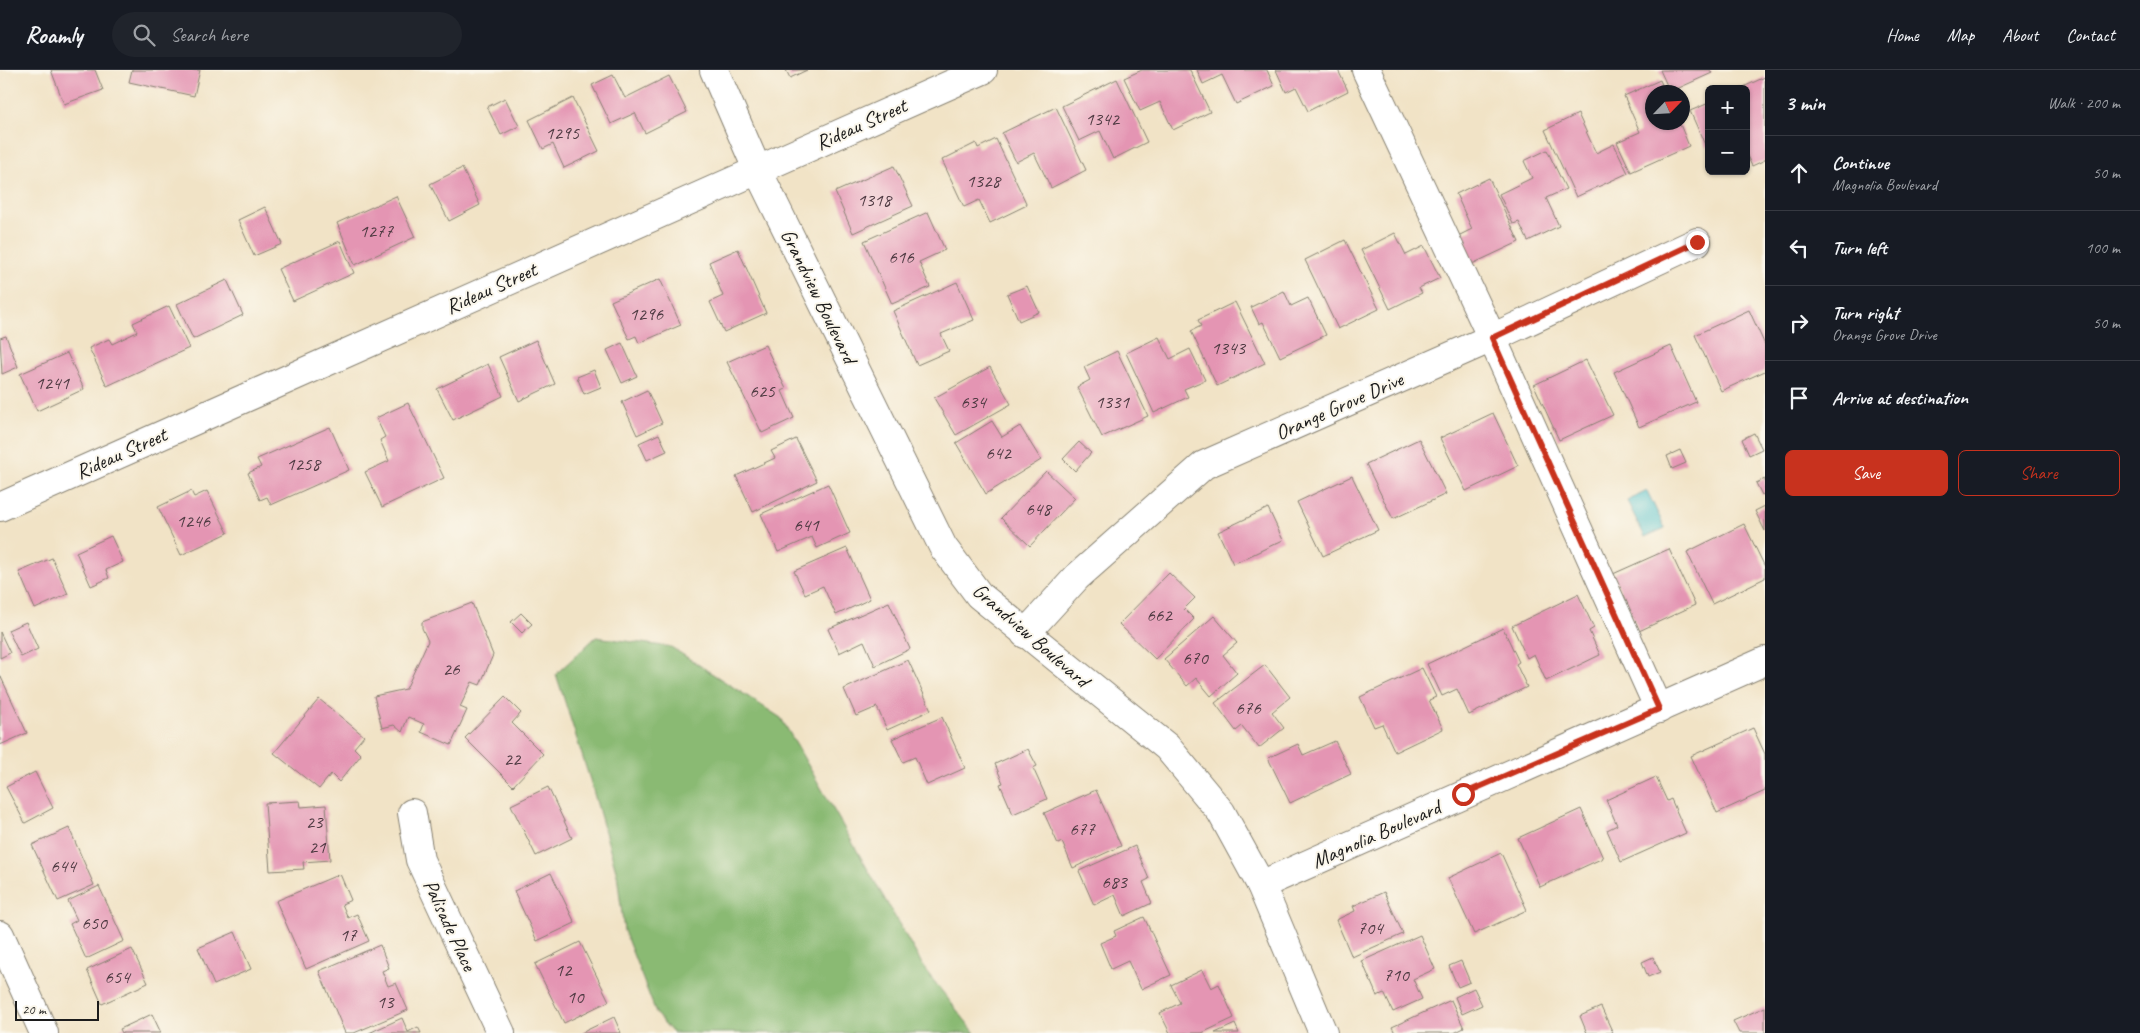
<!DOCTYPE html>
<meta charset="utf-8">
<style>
:root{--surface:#171b24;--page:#20242c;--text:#f1f3f6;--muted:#9ea1a6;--line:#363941;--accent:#c8321e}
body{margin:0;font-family:Caveat,sans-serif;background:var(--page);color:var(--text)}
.controls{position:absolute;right:15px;top:15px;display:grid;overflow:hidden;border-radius:8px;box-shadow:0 1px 4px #0004}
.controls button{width:45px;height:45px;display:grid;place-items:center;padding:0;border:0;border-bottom:1px solid var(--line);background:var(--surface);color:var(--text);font:25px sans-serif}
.compass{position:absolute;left:1645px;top:15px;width:45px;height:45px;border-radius:50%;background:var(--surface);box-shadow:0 1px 4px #0004;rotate:65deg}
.scale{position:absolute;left:15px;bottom:12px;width:84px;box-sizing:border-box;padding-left:5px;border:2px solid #1c1c1c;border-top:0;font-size:14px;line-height:18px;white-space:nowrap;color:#1c1c1c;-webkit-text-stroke:4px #fbf7ec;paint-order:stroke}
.stop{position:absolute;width:15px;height:15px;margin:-11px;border:4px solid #c8321e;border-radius:50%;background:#fff}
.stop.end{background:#c8321e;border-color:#fff;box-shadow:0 1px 5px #0008}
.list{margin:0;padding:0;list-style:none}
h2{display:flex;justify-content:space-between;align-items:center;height:65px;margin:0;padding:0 20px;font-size:21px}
h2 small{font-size:16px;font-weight:400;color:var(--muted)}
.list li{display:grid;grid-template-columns:32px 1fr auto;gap:15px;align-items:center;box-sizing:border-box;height:75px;padding:0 20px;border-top:1px solid var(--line)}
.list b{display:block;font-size:19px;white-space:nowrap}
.list p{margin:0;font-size:16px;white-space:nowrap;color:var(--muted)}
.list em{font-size:16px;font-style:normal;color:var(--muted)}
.actions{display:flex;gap:10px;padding:15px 20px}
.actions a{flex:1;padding:11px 0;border:1px solid var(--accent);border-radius:8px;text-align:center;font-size:18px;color:var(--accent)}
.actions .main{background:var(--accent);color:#fff}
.icon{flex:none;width:28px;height:28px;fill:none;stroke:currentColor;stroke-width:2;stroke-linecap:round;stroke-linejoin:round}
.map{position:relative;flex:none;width:1765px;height:963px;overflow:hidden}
header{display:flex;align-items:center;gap:30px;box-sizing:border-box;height:70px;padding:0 25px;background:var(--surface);border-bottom:1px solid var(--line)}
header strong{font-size:24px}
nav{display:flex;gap:28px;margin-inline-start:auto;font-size:18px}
.search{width:350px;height:45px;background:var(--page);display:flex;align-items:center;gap:12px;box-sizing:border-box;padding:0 18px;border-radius:28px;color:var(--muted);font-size:19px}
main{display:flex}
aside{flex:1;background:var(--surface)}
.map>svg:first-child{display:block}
.forest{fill:#8aba73;stroke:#536b48}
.water{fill:#51bfc7;stroke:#366e72}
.building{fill:#e495b3}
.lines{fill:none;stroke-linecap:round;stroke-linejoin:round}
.minor-casing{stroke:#868071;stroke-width:30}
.minor{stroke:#fff;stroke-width:28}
.route{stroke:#c8321e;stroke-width:6}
.labels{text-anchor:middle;stroke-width:4;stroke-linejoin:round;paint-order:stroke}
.number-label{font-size:19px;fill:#4e3a42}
.street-label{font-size:21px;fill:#1c1c1c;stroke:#fbf7ec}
</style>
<header>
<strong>Roamly</strong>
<div class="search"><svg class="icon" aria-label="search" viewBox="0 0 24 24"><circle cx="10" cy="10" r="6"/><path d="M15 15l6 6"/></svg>Search here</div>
<nav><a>Home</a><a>Map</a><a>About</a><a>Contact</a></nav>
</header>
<main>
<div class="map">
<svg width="1765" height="963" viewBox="0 0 1765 963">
<rect width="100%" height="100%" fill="#fbf7ec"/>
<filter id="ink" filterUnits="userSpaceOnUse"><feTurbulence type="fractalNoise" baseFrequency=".02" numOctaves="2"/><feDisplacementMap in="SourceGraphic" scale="10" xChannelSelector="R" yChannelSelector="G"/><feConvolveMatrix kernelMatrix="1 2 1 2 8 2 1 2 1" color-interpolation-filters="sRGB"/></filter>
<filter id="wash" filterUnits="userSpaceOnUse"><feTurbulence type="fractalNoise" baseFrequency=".0096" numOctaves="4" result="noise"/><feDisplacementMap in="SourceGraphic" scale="20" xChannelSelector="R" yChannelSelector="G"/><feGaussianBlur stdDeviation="1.12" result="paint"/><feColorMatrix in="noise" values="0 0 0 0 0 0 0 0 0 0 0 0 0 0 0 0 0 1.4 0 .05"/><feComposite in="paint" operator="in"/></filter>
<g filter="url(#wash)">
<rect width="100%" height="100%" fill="#f1e3c6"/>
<polygon class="forest" points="596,567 671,577 781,648 926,901 975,963 673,963 657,945 624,861 617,804 591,713 556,604"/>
<polygon class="water" points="1647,421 1665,458 1645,467 1627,431"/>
<g id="blocks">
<g class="building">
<polygon points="51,0 95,0 103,20 64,34"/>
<polygon points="132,0 200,0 194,26 129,12"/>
<polygon points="786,0 807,0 790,8"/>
<polygon points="1142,0 1190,0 1210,42 1173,60 1160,32 1140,41 1124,8"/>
<polygon points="1197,0 1267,0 1274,16 1236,34 1222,5 1203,14"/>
<polygon points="1276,0 1338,0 1348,21 1308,41 1296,17 1286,22"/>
<polygon points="1660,0 1710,0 1712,3 1670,22"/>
<polygon points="613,5 625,28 669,6 687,42 645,63 635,43 611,54 592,15"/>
<polygon points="1765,7 1765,90 1752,96 1746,84 1746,19 1739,19"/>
<polygon points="1117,9 1147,72 1113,89 1100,61 1079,71 1062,36"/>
<polygon points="1660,10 1665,22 1652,22 1652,52 1679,52 1689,76 1631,102 1617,72 1640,62 1624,26"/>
<polygon points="505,28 519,56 501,65 487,37"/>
<polygon points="573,28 599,81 564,98 553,74 543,79 529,50"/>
<polygon points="1709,33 1709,76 1706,77 1690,41"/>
<polygon points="1056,37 1086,100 1051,118 1034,83 1016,92 1002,63"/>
<polygon points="1578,44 1596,83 1614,74 1628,103 1576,127 1545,60"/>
<polygon points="996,69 1027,135 990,153 979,130 964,137 942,90 976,73 978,78"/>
<polygon points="1547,80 1566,119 1546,128 1559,156 1528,171 1519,152 1513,154 1499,124 1532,108 1524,91"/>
<polygon points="894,96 913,136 853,163 835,122"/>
<polygon points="462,98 480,135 449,151 430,114"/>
<polygon points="1489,108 1519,172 1472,194 1458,166 1472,159 1456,124"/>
<polygon points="396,126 415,167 355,195 337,153"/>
<polygon points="265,137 282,174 254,186 238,150"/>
<polygon points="928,142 945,180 919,192 930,217 892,234 864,171"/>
<polygon points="1395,163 1406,185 1424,176 1440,208 1419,218 1422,223 1390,239 1361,180"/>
<polygon points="1345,170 1379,239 1338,259 1305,190"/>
<polygon points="340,171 354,203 293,231 278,199"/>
<polygon points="738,179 766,243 724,262 710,232 723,226 709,192"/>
<polygon points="660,209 681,255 639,273 636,266 629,269 611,231"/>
<polygon points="227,210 243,245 193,269 177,234"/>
<polygon points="957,212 974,250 941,264 949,281 917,295 893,241"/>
<polygon points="1027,216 1039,242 1019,251 1007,224"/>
<polygon points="1284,221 1291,236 1308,228 1326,265 1280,287 1263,252 1259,254 1251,237"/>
<polygon points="1235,232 1265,293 1217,316 1191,261 1201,256 1198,250"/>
<polygon points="169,236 189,278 107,316 89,278 109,269 112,274 137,262 133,253"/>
<polygon points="1749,240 1765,275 1765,301 1721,321 1695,265"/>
<polygon points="6,266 18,297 2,304 0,268"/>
<polygon points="1159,267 1170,289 1190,279 1205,310 1184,319 1188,327 1154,343 1126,283"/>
<polygon points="536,270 555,314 519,331 499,287"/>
<polygon points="622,273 637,306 622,313 607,280"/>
<polygon points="765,275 786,319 782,321 794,348 762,363 727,292"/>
<polygon points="1671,276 1696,332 1639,357 1614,302"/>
<polygon points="1117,281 1148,346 1102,367 1077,317 1090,310 1084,297"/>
<polygon points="67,283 84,319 37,341 20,304"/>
<polygon points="1586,290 1613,345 1559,370 1534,315"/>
<polygon points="488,294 503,326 453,350 437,319"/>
<polygon points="990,297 1011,334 956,365 934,328"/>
<polygon points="594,300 601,317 584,324 577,307"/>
<polygon points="647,320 662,353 637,365 622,332"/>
<polygon points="408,333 444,408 382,437 365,402 389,391 380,370 385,367 376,348"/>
<polygon points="1493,343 1518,396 1466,421 1440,368"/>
<polygon points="992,351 1002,367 1020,356 1041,390 986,424 956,373"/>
<polygon points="330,357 349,400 271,435 267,427 260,430 248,403 261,397 257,389"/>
<polygon points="1754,363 1762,379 1749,385 1742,369"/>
<polygon points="659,364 667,381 647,390 639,373"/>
<polygon points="796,369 817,411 753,442 736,406 775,388 771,381"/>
<polygon points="1419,369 1446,424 1393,449 1366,394"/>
<polygon points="1079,372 1091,383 1075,401 1063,389"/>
<polygon points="1680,380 1686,393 1672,399 1667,386"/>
<polygon points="1046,401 1075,428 1030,476 1001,448"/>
<polygon points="1352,406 1378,460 1323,486 1297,432"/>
<polygon points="1765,409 1765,423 1762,425 1756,413"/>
<polygon points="828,414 850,463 817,478 812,467 778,482 761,444"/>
<polygon points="191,421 194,427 207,421 228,463 181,485 158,437"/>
<polygon points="1765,436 1765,461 1755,441"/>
<polygon points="1268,438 1283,470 1233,494 1218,462"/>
<polygon points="1744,454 1765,497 1765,508 1712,534 1687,482"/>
<polygon points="111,466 123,492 106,500 109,508 91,516 76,482"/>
<polygon points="847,478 870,529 836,545 823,516 805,524 794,501"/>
<polygon points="1669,479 1695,535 1639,561 1613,504"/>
<polygon points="52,488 68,524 35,539 19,502"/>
<polygon points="1169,503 1195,528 1184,539 1194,549 1155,589 1119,554"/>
<polygon points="1578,524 1594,558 1589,561 1600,585 1546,611 1534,584 1527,588 1512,556"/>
<polygon points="889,532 910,579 875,596 864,571 839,583 828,559"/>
<polygon points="472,533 493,585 480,615 472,612 460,637 467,640 451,675 421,662 424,654 408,647 402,662 394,655 382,658 374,626 406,619 428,571 422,558 422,552"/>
<polygon points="521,543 532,554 522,563 511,552"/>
<polygon points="1214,546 1237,573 1223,585 1237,603 1211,626 1196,608 1187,616 1164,589"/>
<polygon points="26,552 38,579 21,587 8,560"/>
<polygon points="1503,558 1519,592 1516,594 1527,617 1469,645 1457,619 1442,626 1427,594"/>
<polygon points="0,562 10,583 0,588"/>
<polygon points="908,590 931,640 887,660 877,637 856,646 844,619"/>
<polygon points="1265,595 1290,627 1272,642 1284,658 1259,678 1242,656 1236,661 1215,633"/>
<polygon points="1422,598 1436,627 1429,630 1443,659 1395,682 1382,654 1374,657 1360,627"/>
<polygon points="0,605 27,663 0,675"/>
<polygon points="505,627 521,643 512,653 543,684 513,716 465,668"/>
<polygon points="319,629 364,666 354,678 361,685 339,712 331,704 319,719 274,683"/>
<polygon points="942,647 965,698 927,715 915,687 903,692 892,669"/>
<polygon points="1753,658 1765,684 1765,721 1717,743 1691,686"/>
<polygon points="1335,671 1351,704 1290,733 1268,688 1298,674 1303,685"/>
<polygon points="1028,679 1037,696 1033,698 1047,729 1013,744 1000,714 1003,713 995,694"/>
<polygon points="35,702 53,738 25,753 6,717"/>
<polygon points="1656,707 1667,731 1671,729 1686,763 1621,792 1607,760 1617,755 1606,730"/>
<polygon points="548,717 572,768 536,786 511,735"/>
<polygon points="1096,720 1121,776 1073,798 1062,772 1058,774 1044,743"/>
<polygon points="300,731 301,737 326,735 330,790 303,792 304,799 270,801 265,733"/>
<polygon points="1581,739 1603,788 1540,817 1518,768"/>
<polygon points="69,758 94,815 58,831 32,775"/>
<polygon points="1135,776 1149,809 1143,812 1152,833 1124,846 1115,825 1094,835 1079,801"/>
<polygon points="1501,783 1527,840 1474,864 1448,808"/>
<polygon points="551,803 575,853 537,871 514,821"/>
<polygon points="340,804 351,830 342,834 348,848 357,844 369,871 306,899 276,831"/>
<polygon points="99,816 124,871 86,889 70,854 77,850 68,831"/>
<polygon points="1384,822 1403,864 1352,887 1336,850 1355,841 1353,836"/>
<polygon points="1144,847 1171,905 1141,919 1128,891 1111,899 1100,873 1116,866 1114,861"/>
<polygon points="235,862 251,899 214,915 198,878"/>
<polygon points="1420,865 1435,899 1413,909 1422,929 1393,942 1384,923 1377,926 1362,891"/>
<polygon points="580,872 609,931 564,953 535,894"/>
<polygon points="380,875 389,898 382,901 388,916 396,913 408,940 354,963 345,963 319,901"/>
<polygon points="132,879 148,913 102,934 87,900"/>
<polygon points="1653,887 1660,902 1648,907 1642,892"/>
<polygon points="1461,891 1470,912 1458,917 1449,896"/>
<polygon points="1202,900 1211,918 1219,914 1234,948 1202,963 1170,963 1160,943 1180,933 1171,915"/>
<polygon points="1474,918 1482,935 1462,944 1455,927"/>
<polygon points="1451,930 1464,958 1454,963 1395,963 1392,957"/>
<polygon points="1601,937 1613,963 1587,963 1580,946"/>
<polygon points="1765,937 1765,963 1739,963 1733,951"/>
<polygon points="152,944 161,963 122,963 120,959"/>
<polygon points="614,947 621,963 581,963"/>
<polygon points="402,948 408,962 418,957 421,963 369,963"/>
<polygon points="1235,954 1239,963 1215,963"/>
</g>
</g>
</g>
<g filter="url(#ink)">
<use href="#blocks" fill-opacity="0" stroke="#868071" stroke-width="1"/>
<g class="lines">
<defs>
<g id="minor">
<polyline points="714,0 757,99 943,477 979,525 1167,677 1221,742 1261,815 1323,963"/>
<polyline points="1366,0 1492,268 1659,639"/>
<polyline points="0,437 983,0"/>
<polyline points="1025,564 1077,507 1204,395 1492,268 1697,172"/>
<polyline points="412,743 420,790 501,963"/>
<polyline points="1261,815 1765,591"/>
<polyline points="0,865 44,963"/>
</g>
</defs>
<use href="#minor" class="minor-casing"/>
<use href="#minor" class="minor"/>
</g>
</g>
<g class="lines" filter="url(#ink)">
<polyline class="route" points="1463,724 1659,639 1492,268 1697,172"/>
</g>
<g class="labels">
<g class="number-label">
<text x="1102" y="55">1342</text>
<text x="562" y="69">1295</text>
<text x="983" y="117">1328</text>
<text x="874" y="136">1318</text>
<text x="376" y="167">1277</text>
<text x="901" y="193">616</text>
<text x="646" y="250">1296</text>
<text x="1228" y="284">1343</text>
<text x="52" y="319">1241</text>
<text x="762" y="327">625</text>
<text x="973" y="338">634</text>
<text x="1112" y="338">1331</text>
<text x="998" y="389">642</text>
<text x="303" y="400">1258</text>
<text x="1038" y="445">648</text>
<text x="193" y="457">1246</text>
<text x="806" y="461">641</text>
<text x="1159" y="551">662</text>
<text x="1195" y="594">670</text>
<text x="451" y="605">26</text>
<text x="1248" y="644">676</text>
<text x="512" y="695">22</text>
<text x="314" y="758">23</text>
<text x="1082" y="765">677</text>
<text x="317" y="783">21</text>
<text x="63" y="802">644</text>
<text x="1114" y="818">683</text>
<text x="94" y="859">650</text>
<text x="1370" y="864">704</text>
<text x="348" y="871">17</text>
<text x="563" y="906">12</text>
<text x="1396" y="911">710</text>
<text x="117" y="913">654</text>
<text x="575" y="933">10</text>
<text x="385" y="938">13</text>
</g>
<g class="street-label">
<text transform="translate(861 54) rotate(-24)" y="7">Rideau Street</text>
<text transform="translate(491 218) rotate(-24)" y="7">Rideau Street</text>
<text transform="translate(819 226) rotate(64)" y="7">Grandview Boulevard</text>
<text transform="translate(1339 336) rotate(-24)" y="7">Orange Grove Drive</text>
<text transform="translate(121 383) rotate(-24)" y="7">Rideau Street</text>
<text transform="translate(1031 565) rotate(41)" y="7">Grandview Boulevard</text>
<text transform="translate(1376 764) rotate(-24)" y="7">Magnolia Boulevard</text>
<text transform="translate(450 855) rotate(65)" y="7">Palisade Place</text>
</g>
</g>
</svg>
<div class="controls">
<button>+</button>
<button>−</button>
</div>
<svg class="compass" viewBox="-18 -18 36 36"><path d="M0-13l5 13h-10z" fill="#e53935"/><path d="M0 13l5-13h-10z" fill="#9ea1a6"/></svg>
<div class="scale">20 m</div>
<div class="stop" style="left:1463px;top:724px"></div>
<div class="stop end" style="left:1697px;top:172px"></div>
</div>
<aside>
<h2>3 min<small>Walk · 200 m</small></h2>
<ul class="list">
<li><svg class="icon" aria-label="ahead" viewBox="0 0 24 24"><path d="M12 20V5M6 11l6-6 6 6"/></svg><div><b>Continue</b><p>Magnolia Boulevard</p></div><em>50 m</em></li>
<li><svg class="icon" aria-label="left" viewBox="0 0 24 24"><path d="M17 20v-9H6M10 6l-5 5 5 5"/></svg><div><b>Turn left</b></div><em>100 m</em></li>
<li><svg class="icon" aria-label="right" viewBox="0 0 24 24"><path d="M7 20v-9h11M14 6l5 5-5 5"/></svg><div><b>Turn right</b><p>Orange Grove Drive</p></div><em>50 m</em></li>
<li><svg class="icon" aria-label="arrive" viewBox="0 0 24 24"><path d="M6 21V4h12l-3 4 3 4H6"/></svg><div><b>Arrive at destination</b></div></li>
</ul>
<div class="actions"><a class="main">Save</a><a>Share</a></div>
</aside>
</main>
